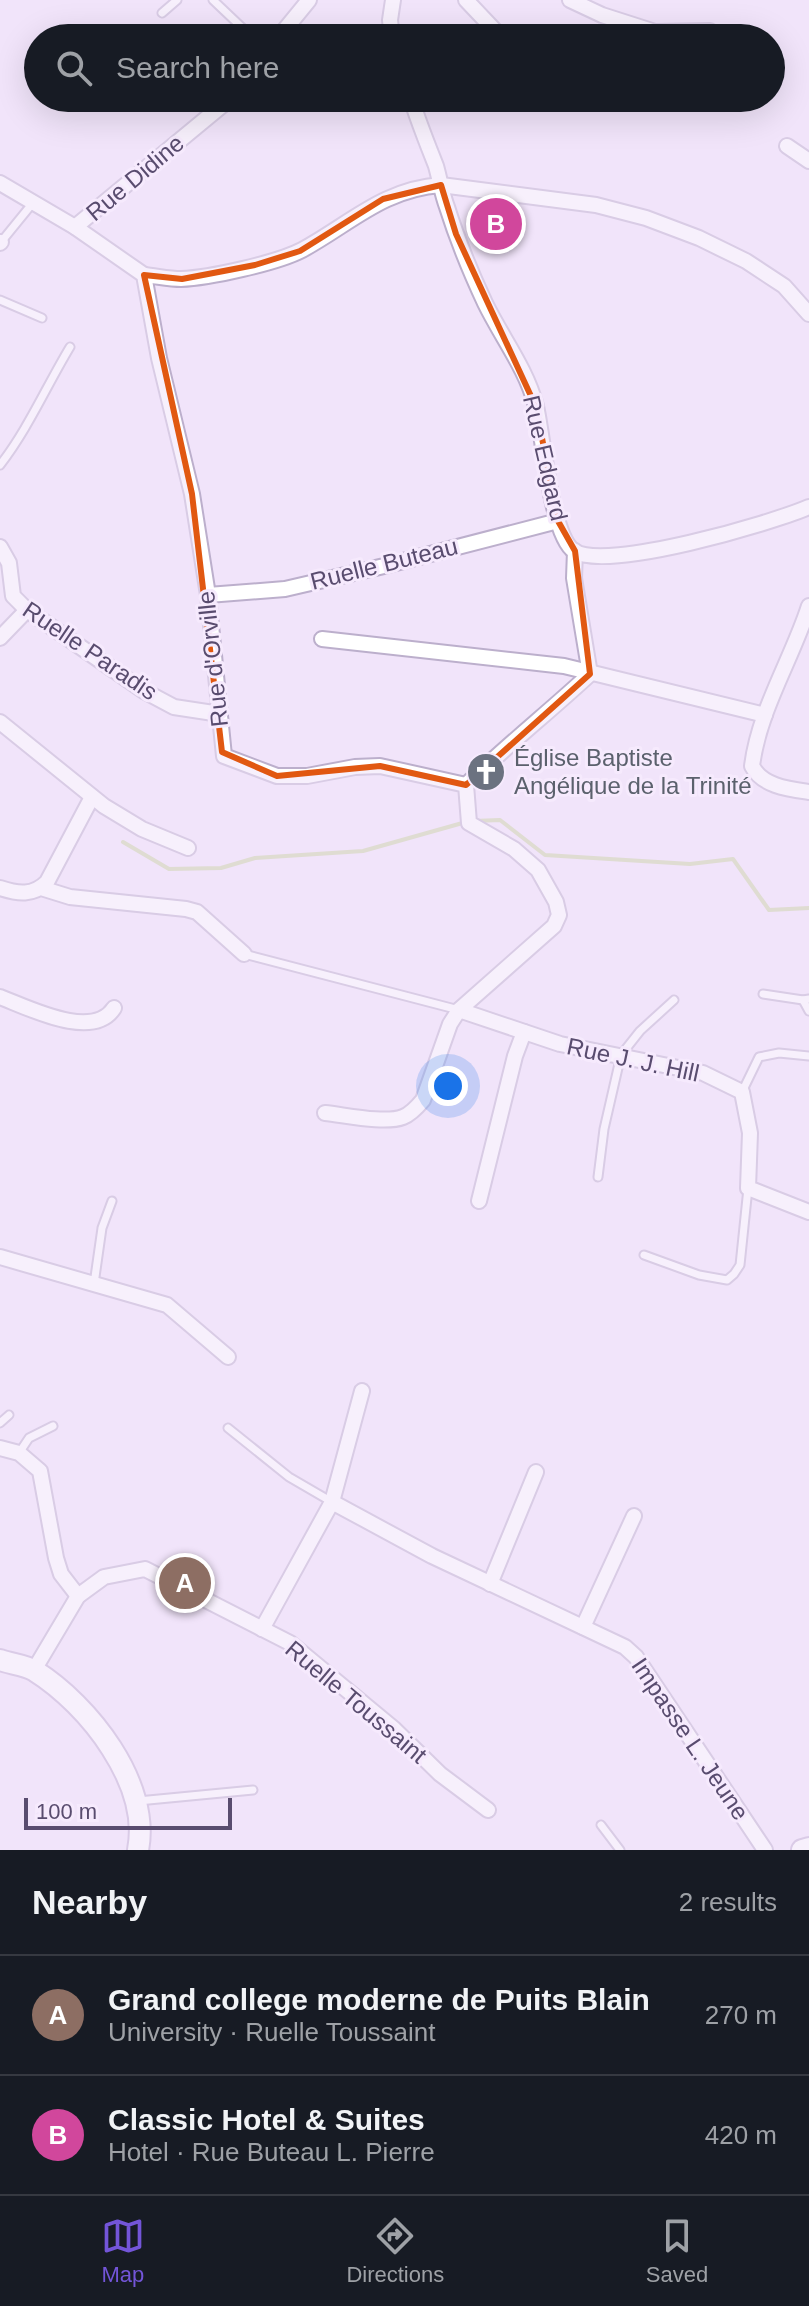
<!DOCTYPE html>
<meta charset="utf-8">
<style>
:root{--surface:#171b24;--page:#20242c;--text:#f1f3f6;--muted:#9ea1a6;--line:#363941;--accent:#7355d8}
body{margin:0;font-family:Arial,sans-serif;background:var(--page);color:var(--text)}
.scale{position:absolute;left:24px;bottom:20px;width:208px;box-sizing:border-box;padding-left:8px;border:4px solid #594c6f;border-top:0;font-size:22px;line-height:28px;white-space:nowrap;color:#594c6f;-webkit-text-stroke:6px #f6eafd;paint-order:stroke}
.you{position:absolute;left:448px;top:1086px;width:28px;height:28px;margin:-20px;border:6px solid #fff;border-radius:50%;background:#1a73e8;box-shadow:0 0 0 12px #1a73e833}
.badge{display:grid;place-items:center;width:52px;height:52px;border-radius:50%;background:var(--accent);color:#fff;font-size:26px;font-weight:700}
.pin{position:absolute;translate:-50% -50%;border:4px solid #fff;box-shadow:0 2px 8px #0006}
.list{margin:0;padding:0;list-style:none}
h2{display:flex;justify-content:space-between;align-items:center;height:104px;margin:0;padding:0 32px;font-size:34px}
h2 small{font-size:26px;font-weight:400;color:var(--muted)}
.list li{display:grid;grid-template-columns:52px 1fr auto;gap:24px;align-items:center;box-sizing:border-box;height:120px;padding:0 32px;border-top:2px solid var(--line)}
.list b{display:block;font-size:30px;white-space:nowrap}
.list p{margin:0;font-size:26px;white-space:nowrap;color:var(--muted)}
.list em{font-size:26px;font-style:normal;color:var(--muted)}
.icon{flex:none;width:44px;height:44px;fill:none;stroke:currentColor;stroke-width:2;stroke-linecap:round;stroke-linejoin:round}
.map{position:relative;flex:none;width:809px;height:1850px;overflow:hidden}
.search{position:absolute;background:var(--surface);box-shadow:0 8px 32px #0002;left:24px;right:24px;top:24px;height:88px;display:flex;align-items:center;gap:20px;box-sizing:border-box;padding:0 28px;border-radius:44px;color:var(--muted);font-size:30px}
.sheet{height:344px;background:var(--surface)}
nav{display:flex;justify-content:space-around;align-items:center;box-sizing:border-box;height:112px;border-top:2px solid var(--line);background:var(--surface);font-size:22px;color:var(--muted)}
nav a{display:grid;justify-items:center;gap:4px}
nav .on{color:var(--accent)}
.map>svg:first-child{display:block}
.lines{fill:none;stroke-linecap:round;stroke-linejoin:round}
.stream{stroke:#cad2a2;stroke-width:4}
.lane-casing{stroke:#bcafcc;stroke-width:11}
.street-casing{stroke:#bcafcc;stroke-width:18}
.secondary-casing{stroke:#bfaed0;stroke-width:24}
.lane{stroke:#fff;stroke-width:7}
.street{stroke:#fff;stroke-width:14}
.secondary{stroke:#fff;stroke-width:20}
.marked{fill:none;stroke:#e15811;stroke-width:6;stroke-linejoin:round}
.labels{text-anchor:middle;stroke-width:6;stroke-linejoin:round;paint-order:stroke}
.street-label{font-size:24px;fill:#594c6f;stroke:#f6eafd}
.worship-label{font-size:24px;fill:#5b616d;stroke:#f6eafd;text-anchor:start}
</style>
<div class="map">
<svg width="809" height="1850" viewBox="0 0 809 1850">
<rect width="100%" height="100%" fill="#f1e4fa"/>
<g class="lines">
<g class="stream">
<polyline points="474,821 500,820 545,855 690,864 733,859 769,910 809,908"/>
<polyline points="123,842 169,869 221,868 255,858 363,851 466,822"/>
</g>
<defs>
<g id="lane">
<polyline points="213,0 253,38"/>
<polyline points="162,13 177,0"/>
<polyline points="1,242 32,204"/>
<polyline points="0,300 42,318"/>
<path d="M0,465C28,429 46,387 70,347"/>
<polyline points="244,954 459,1010"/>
<polyline points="763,994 803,1000"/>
<polyline points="809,999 803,1000 809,1011"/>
<polyline points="742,1092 759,1057 779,1053 809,1056"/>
<polyline points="598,1177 604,1129 621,1055 640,1031 674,1000"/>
<polyline points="644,1255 699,1275 727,1280 734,1274 740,1265 748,1188"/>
<polyline points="94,1284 102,1228 112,1201"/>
<polyline points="0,1423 9,1415"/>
<polyline points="228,1428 289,1477 332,1502"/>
<polyline points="19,1453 29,1438 53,1426"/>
<polyline points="138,1801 253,1790"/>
<polyline points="601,1825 620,1850"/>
</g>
<g id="street">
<polyline points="466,0 502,38"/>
<polyline points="570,0 602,15 655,32 710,31"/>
<polyline points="278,38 309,0"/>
<polyline points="392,38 390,20 393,0"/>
<path d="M411,98C418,121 427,143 436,166C440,180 442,194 447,207C457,239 471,273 485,303C502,338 526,368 536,406C543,435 551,536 574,551C606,572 772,523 809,507"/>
<polyline points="787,146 809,161"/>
<path d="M0,183L75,227L144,275L159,358L192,494L208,595L224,756L277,776H307L355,767L380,766L466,785L469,823L514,849L538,870L556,902L559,915L554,926L459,1010L450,1024L423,1100C418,1106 411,1114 403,1117C385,1124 345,1115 325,1113"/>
<polyline points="75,227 231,98"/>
<polyline points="0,243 1,242"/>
<path d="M144,275C156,276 169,279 181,279C209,278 277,263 302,250C350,224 383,189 441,185L596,205L646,218L699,238L746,261L784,286L809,314"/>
<polyline points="0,547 9,563 13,596 27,610 144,691 174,707 220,714"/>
<polyline points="208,595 285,589 384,566 558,521"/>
<path d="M809,606C792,659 759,710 752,766C762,786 788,789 809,792"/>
<polyline points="0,638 27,610"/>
<polyline points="322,639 564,666 765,715"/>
<polyline points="0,722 104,806 142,829 188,848"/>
<path d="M466,785C506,746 549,712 590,674L574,578L575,551"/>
<path d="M0,888C18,894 33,896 47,882L92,797"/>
<polyline points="41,888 70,897 186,909 197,912 244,954"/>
<path d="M0,997C29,1008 93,1041 114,1008"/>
<polyline points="459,1010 560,1044 703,1073 742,1092 750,1133 748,1188 809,1212"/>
<polyline points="479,1201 515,1056 524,1032"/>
<polyline points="0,1257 167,1305 228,1357"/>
<polyline points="0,1448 19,1453 40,1471 56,1558 61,1574 78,1596"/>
<polyline points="332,1502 432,1556 625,1647 636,1657 765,1850"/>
<polyline points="490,1584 536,1472"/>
<polyline points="583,1627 634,1516"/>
<polyline points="262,1629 332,1502 362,1391"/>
<polyline points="34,1670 78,1596 104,1577 145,1569 290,1643 394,1729 440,1774 488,1810"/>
</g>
<g id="secondary">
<path d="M0,1660C11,1664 26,1665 35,1671C89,1705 151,1784 138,1850"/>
<polyline points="802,1850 809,1848"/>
</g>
</defs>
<use href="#lane" class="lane-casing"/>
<use href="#street" class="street-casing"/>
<use href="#secondary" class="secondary-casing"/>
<use href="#lane" class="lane"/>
<use href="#street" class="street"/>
<use href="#secondary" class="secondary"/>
</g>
<path d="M0 0H809V1850H0ZM441,185L456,234L536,407L558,521L575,551L590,674L466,785L380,766L277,776L222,752L192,494L144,275L182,279L255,265L300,251L383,199Z" fill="#f1e4fa" fill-opacity=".55" fill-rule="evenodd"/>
<path class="marked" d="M441,185L456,234L536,407L558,521L575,551L590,674L466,785L380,766L277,776L222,752L192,494L144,275L182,279L255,265L300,251L383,199Z"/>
<defs>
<symbol id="church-disc" viewBox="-11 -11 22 22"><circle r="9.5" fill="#6b7280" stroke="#f6eafd"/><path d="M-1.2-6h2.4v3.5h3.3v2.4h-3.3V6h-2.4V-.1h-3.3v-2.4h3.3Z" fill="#fff"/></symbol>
</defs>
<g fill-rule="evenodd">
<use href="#church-disc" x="464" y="750" width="44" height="44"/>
</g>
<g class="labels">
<g class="street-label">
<text transform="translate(135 178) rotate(-40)" y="8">Rue Didine</text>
<text transform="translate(545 458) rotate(77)" y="8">Rue Edgard</text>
<text transform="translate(384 564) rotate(-14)" y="8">Ruelle Buteau</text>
<text transform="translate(90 651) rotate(34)" y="8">Ruelle Paradis</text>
<text transform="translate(213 659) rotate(-96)" y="8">Rue d'Orville</text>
<text transform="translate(633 1060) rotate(12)" y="8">Rue J. J. Hill</text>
<text transform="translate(356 1702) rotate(40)" y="8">Ruelle Toussaint</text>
<text transform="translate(690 1739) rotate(56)" y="8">Impasse L. Jeune</text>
</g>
<g class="worship-label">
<text x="514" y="766">Église Baptiste<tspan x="514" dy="28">Angélique de la Trinité</tspan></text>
</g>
</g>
</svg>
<div class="scale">100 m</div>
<div class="you"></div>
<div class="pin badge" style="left:185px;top:1583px;background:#8d6e63">A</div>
<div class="pin badge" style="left:496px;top:224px;background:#d1479c">B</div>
<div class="search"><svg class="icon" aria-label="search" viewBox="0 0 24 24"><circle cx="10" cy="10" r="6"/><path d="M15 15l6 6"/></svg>Search here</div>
</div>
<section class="sheet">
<h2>Nearby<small>2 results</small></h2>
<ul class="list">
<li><span class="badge" style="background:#8d6e63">A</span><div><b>Grand college moderne de Puits Blain</b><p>University · Ruelle Toussaint</p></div><em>270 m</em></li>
<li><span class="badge" style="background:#d1479c">B</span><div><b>Classic Hotel &amp; Suites</b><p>Hotel · Rue Buteau L. Pierre</p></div><em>420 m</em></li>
</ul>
</section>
<nav>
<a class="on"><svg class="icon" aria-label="map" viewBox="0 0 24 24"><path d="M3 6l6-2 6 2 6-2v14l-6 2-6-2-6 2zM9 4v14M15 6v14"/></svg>Map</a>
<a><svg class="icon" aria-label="directions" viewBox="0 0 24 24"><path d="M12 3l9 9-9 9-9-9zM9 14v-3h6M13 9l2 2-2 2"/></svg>Directions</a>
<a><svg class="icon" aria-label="saved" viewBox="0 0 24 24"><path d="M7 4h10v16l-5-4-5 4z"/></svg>Saved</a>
</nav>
